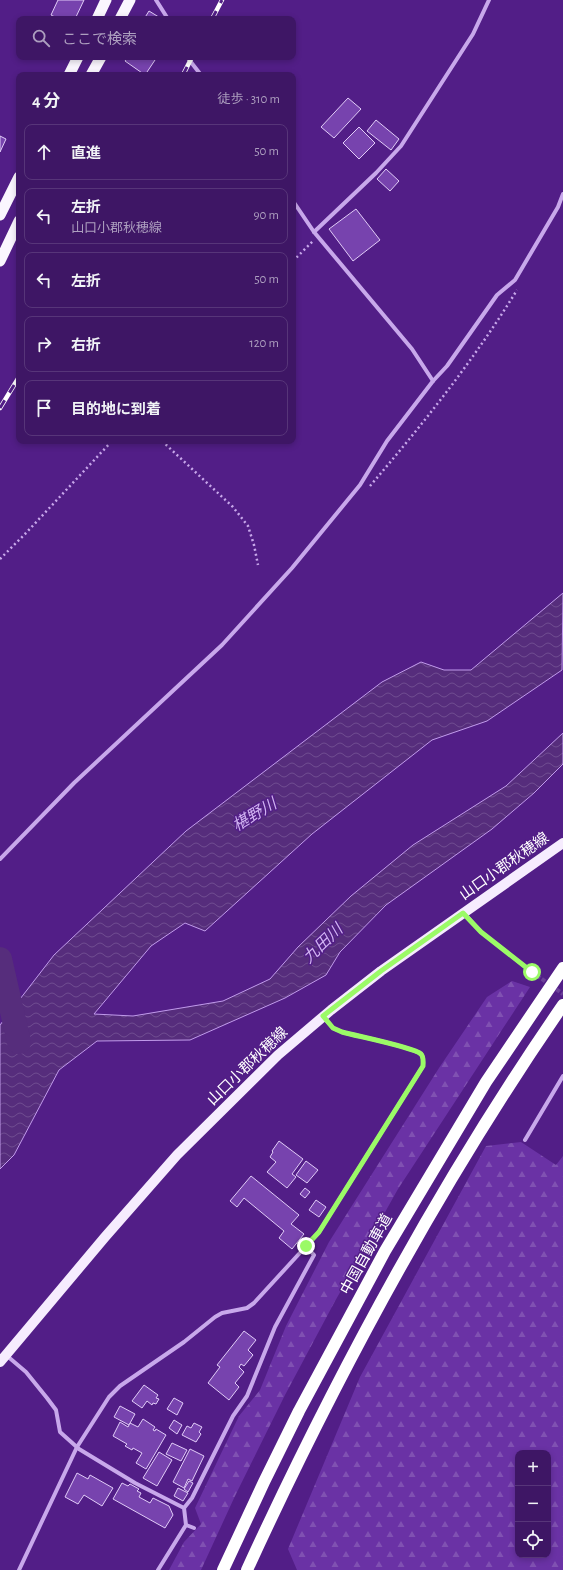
<!DOCTYPE html>
<html lang="ja">
<meta charset="utf-8">
<style>
:root{--surface:#3e1665;--page:#49236e;--text:#f1f3f6;--muted:#ad9fbf;--line:#573579}
body{margin:0;font-family:"Alegreya Sans","Noto Sans JP",sans-serif;background:var(--page);color:var(--text)}
.controls{position:absolute;right:12px;bottom:12px;display:grid;overflow:hidden;border-radius:8px;box-shadow:0 2px 6px #0003}
.controls button{width:36px;height:36px;display:grid;place-items:center;padding:0;border:0;border-bottom:1px solid var(--line);background:var(--surface);color:var(--text);font:20px sans-serif}
.stop{position:absolute;width:12px;height:12px;margin:-9px;border:3px solid #9bfa67;border-radius:50%;background:#fff}
.stop.end{background:#9bfa67;border-color:#fff;box-shadow:0 1px 4px #0008}
.list{margin:0;padding:0;list-style:none}
h2{display:flex;justify-content:space-between;align-items:center;height:52px;margin:0;padding:0 16px;font-size:17px}
h2 small{font-size:13px;font-weight:400;color:var(--muted)}
.list li{display:grid;grid-template-columns:26px 1fr auto;gap:12px;align-items:center;box-sizing:border-box;height:56px;margin:0 8px 8px;padding:0 8px;border:1px solid var(--line);border-radius:8px}
.list b{display:block;font-size:15px;white-space:nowrap}
.list p{margin:0;font-size:13px;white-space:nowrap;color:var(--muted)}
.list em{font-size:13px;font-style:normal;color:var(--muted)}
.icon{flex:none;width:22px;height:22px;fill:none;stroke:currentColor;stroke-width:2;stroke-linecap:round;stroke-linejoin:round}
.map{position:relative;flex:none;width:563px;height:1570px;overflow:hidden}
.search{position:absolute;background:var(--surface);box-shadow:0 2px 6px #0003;left:16px;top:16px;width:280px;height:44px;display:flex;align-items:center;gap:10px;box-sizing:border-box;padding:0 14px;border-radius:8px;color:var(--muted);font-size:15px}
.panel{position:absolute;background:var(--surface);box-shadow:0 2px 6px #0003;left:16px;top:72px;width:280px;height:372px;border-radius:8px}
.map>svg:first-child{display:block}
.forest{fill:url(#forest-firs);fill-rule:evenodd}
.water{fill:url(#water-waves);stroke:#c19bec}
.lines{fill:none;stroke-linecap:round;stroke-linejoin:round}
.river{stroke:#562d7c;stroke-width:24}
.building{fill:#7743ae;stroke:#e1ccf8}
.minor-tunnel{stroke:#6c4099;stroke-width:4;stroke-dasharray:4 2;stroke-linecap:butt}
.path{stroke:#c8a8eb;stroke-width:2.5;stroke-dasharray:2 3;stroke-linecap:butt}
.minor{stroke:#c8a8eb;stroke-width:4}
.primary{stroke:#f6ecfe;stroke-width:10}
.trunk{stroke:#faf6fe;stroke-width:11}
.motorway{stroke:#fff;stroke-width:12}
.rail-casing{stroke:#fff;stroke-width:4.5}
.rail{stroke:#521e87;stroke-width:3;stroke-dasharray:9;stroke-linecap:butt}
.route{stroke:#9bfa67;stroke-width:5}
.labels{text-anchor:middle;stroke-width:3;stroke-linejoin:round;paint-order:stroke}
.street-label{font-size:15px;fill:#fff;stroke:#521e87}
.water-label{font-size:16px;font-style:italic;fill:#d1b3f2;stroke:#521e87}
</style>
<div class="map">
<svg width="563" height="1570" viewBox="0 0 563 1570">
<defs>
<pattern id="forest-firs" width="22" height="20" patternUnits="userSpaceOnUse"><rect width="22" height="20" fill="#6a32a5"/><path d="M5 1l3.5 6h-7zM16 11l3.5 6h-7z" fill="#8051b2"/></pattern>
<pattern id="water-waves" width="16" height="10" patternUnits="userSpaceOnUse"><rect width="16" height="10" fill="#562d7c"/><path d="M0 5q4-4 8 0t8 0" fill="none" stroke="#6f4c90"/></pattern>
</defs>
<rect width="100%" height="100%" fill="#521e87"/>
<g class="forest">
<polygon points="512,981 530,987 398,1189 334,1303 285,1395 235,1496 201,1570 169,1570 184,1542 201,1524 195,1508 239,1416 260,1390 286,1326 329,1242 439,1068 487,997"/>
<path d="M521,1142L556,1165L563,1156V1570H297L288,1549L360,1377L486,1146ZM518,1453H548V1555H518Z"/>
</g>
<polygon class="water" points="563,593 562,670 487,721 432,740 312,834 205,931 185,923 151,946 94,1014 133,1016 223,1001 270,979 298,947 351,896 413,845 506,786 563,733 563,764 534,793 492,829 386,905 340,952 326,975 285,998 190,1040 97,1041 59,1070 14,1155 0,1169 0,1025 54,955 186,831 382,682 421,662 444,670 471,670"/>
<g class="lines">
<polyline class="river" points="0,959 19,1042"/>
</g>
<g class="building">
<polygon points="58,0 84,0 75,19 59,19 51,15"/>
<polygon points="149,11 162,19 144,19"/>
<polygon points="128,57 157,57 145,75 125,61"/>
<polygon points="348,98 361,109 334,138 321,127"/>
<polygon points="376,120 399,139 391,150 367,131"/>
<polygon points="359,127 375,143 359,159 343,143"/>
<polygon points="0,136 6,139 0,152"/>
<polygon points="386,169 399,181 390,191 377,179"/>
<polygon points="356,209 380,240 353,261 329,229"/>
<polygon points="279,1141 303,1159 292,1174 296,1177 287,1188 267,1172 276,1162 270,1157 273,1152 272,1151"/>
<polygon points="306,1161 318,1170 307,1183 296,1175"/>
<polygon points="251,1176 299,1215 291,1224 304,1234 292,1249 279,1238 284,1231 244,1198 237,1207 230,1201"/>
<polygon points="305,1188 310,1192 305,1198 300,1194"/>
<polygon points="316,1200 326,1207 319,1217 309,1210"/>
<polygon points="244,1331 256,1340 248,1350 253,1355 244,1366 241,1364 239,1367 244,1372 235,1383 239,1387 229,1400 208,1383 220,1367 217,1365"/>
<polygon points="144,1385 158,1395 156,1398 159,1399 156,1404 153,1403 152,1405 147,1401 142,1408 132,1401"/>
<polygon points="174,1398 183,1403 177,1415 167,1409"/>
<polygon points="120,1406 135,1414 129,1425 114,1417"/>
<polygon points="143,1419 155,1427 153,1430 155,1431 156,1429 166,1435 146,1469 136,1463 142,1453 133,1448 132,1450 125,1446 127,1444 113,1436 120,1422 128,1427 130,1423 138,1427"/>
<polygon points="174,1420 182,1425 177,1434 169,1428"/>
<polygon points="194,1423 202,1427 199,1432 201,1434 196,1442 182,1435 187,1426 191,1428"/>
<polygon points="172,1443 187,1450 181,1461 166,1454"/>
<polygon points="190,1449 204,1456 192,1481 188,1479 184,1488 173,1482"/>
<polygon points="159,1452 172,1460 157,1486 143,1478"/>
<polygon points="77,1473 88,1479 90,1475 113,1488 102,1506 84,1495 78,1504 65,1497"/>
<polygon points="189,1481 193,1483 188,1492 184,1489"/>
<polygon points="122,1483 128,1486 130,1484 139,1489 137,1491 141,1493 139,1497 150,1503 153,1498 169,1506 173,1515 165,1528 113,1499"/>
<polygon points="178,1488 188,1493 183,1501 174,1496"/>
</g>
<g class="lines">
<polyline class="minor-tunnel" points="532,972 563,994"/>
<g class="path">
<polyline points="293,261 313,241"/>
<polyline points="162,441 233,507 248,526 254,545 258,565"/>
<path d="M370,486C423,424 474,360 517,290"/>
<polyline points="0,559 26,533 112,441"/>
</g>
<g class="minor">
<polyline points="156,0 168,19"/>
<polyline points="187,57 201,75"/>
<polyline points="293,201 314,232 412,349 433,381"/>
<polyline points="314,232 376,173 401,146 473,34 489,0"/>
<polyline points="0,859 74,783 222,645 292,568 360,485 387,441 433,381 447,366 497,295 515,280 558,207 563,194"/>
<polyline points="464,913 481,932 532,972"/>
<polyline points="525,1140 563,1076"/>
<polyline points="6,1355 26,1372 47,1398 56,1410 60,1432 79,1449 135,1483 184,1508 186,1525 194,1528"/>
<polyline points="184,1508 192,1498 233,1416 247,1396 275,1327 314,1255 306,1246"/>
<path d="M19,1570L77,1447L109,1397L120,1386L184,1342L215,1317L222,1313L247,1308L254,1303L319,1232L423,1066C423,1063 424,1057 421,1054C413,1047 356,1036 342,1032L333,1028L323,1017"/>
<polyline points="158,1570 186,1525"/>
</g>
<polyline class="primary" points="0,1362 105,1237 177,1155 278,1055 331,1010 381,971 563,843"/>
<g class="trunk">
<polyline points="97,19 106,0"/>
<polyline points="120,19 130,0"/>
<polyline points="69,75 78,57"/>
<polyline points="91,75 101,57"/>
<polyline points="0,215 19,177"/>
<polyline points="0,261 19,221"/>
</g>
<g class="motorway">
<polyline points="223,1570 264,1482 299,1411 385,1251 486,1082 563,968"/>
<path d="M247,1570C337,1374 440,1183 563,1005"/>
</g>
<defs>
<g id="rail">
<polyline points="212,19 222,0"/>
<polyline points="183,75 192,57"/>
<polyline points="0,408 19,377"/>
</g>
</defs>
<use href="#rail" class="rail-casing"/>
<use href="#rail" class="rail"/>
</g>
<g class="lines">
<path class="route" d="M306,1246L319,1232L423,1066C423,1063 424,1057 421,1054C413,1047 356,1036 342,1032L333,1028L323,1016L381,971L463,913L481,932L532,972"/>
</g>
<g class="labels">
<g class="street-label">
<text transform="translate(504 866) rotate(-35)" y="5">山口小郡秋穂線</text>
<text transform="translate(247 1066) rotate(-44)" y="5">山口小郡秋穂線</text>
<text transform="translate(366 1254) rotate(-61)" y="5">中国自動車道</text>
</g>
<g class="water-label">
<text transform="translate(254 814) rotate(-31)" y="6">椹野川</text>
<text transform="translate(322 943) rotate(-44)" y="6">九田川</text>
</g>
</g>
</svg>
<div class="controls">
<button>+</button>
<button>−</button>
<button><svg class="icon" aria-label="locate" viewBox="0 0 24 24"><circle cx="12" cy="12" r="6"/><path d="M12 2v4M12 18v4M2 12h4M18 12h4"/></svg></button>
</div>
<div class="stop" style="left:532px;top:972px"></div>
<div class="stop end" style="left:306px;top:1246px"></div>
<div class="search"><svg class="icon" aria-label="search" viewBox="0 0 24 24"><circle cx="10" cy="10" r="6"/><path d="M15 15l6 6"/></svg>ここで検索</div>
<section class="panel">
<h2>4 分<small>徒歩 · 310 m</small></h2>
<ul class="list">
<li><svg class="icon" aria-label="ahead" viewBox="0 0 24 24"><path d="M12 20V5M6 11l6-6 6 6"/></svg><div><b>直進</b></div><em>50 m</em></li>
<li><svg class="icon" aria-label="left" viewBox="0 0 24 24"><path d="M17 20v-9H6M10 6l-5 5 5 5"/></svg><div><b>左折</b><p>山口小郡秋穂線</p></div><em>90 m</em></li>
<li><svg class="icon" aria-label="left" viewBox="0 0 24 24"><path d="M17 20v-9H6M10 6l-5 5 5 5"/></svg><div><b>左折</b></div><em>50 m</em></li>
<li><svg class="icon" aria-label="right" viewBox="0 0 24 24"><path d="M7 20v-9h11M14 6l5 5-5 5"/></svg><div><b>右折</b></div><em>120 m</em></li>
<li><svg class="icon" aria-label="arrive" viewBox="0 0 24 24"><path d="M6 21V4h12l-3 4 3 4H6"/></svg><div><b>目的地に到着</b></div></li>
</ul>
</section>
</div>
